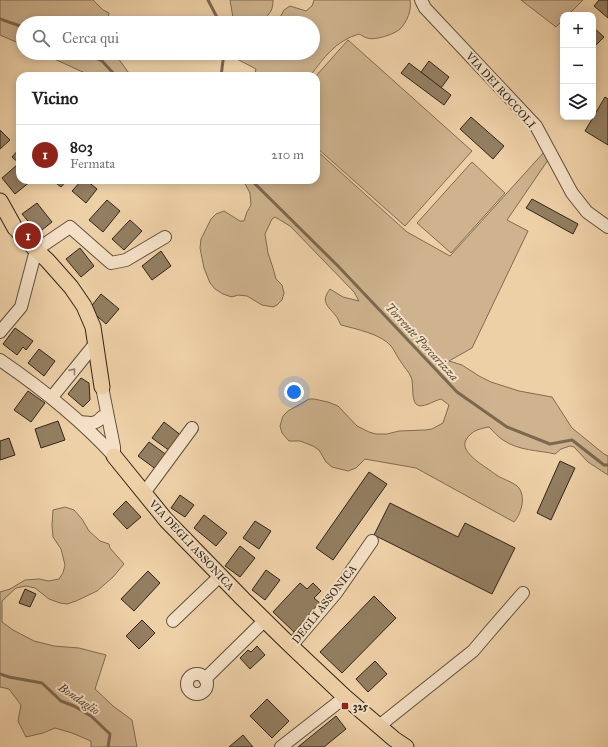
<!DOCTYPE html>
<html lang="it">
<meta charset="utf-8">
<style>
:root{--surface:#fff;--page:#f2f2f2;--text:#202124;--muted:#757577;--line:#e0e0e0;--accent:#8f2418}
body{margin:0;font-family:"IM FELL Great Primer",serif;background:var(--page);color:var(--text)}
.controls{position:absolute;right:12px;top:12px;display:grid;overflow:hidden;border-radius:8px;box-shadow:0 2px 10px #0003}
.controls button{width:36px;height:36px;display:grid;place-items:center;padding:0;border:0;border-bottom:1px solid var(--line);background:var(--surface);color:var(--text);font:20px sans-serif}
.you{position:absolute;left:294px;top:392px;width:14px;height:14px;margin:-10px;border:3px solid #fff;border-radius:50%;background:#1a73e8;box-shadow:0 0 0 6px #1a73e833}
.badge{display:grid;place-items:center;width:26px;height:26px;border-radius:50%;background:var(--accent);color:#fff;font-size:13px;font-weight:700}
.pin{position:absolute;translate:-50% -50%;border:2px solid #fff;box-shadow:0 1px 4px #0006}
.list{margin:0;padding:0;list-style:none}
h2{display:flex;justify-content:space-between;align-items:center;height:52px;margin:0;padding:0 16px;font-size:17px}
h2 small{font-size:13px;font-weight:400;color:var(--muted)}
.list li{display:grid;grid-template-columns:26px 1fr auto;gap:12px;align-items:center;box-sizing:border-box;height:60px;padding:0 16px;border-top:1px solid var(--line)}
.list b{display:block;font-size:15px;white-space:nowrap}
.list p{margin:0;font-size:13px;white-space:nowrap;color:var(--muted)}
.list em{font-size:13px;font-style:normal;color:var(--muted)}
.icon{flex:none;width:22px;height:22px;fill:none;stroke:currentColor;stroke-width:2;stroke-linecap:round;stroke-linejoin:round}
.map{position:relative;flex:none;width:608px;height:747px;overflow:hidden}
.search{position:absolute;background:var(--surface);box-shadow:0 2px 10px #0003;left:16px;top:16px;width:304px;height:44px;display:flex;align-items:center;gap:10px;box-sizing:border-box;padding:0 14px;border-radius:22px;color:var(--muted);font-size:15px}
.panel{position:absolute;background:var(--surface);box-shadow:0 2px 10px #0003;left:16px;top:72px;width:304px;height:112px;border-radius:12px}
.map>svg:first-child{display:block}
.green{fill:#ceb38e;stroke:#7f6c52}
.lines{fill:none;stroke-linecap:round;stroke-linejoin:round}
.stream{stroke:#7b6950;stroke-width:3}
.building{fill:#937e61;stroke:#302516}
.minor-casing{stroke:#60503a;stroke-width:14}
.major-casing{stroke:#302516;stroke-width:17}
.minor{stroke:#f4e0c6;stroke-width:12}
.major{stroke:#eed0a7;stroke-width:15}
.oneway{stroke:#92826e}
.poi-dot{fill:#8f2418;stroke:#f4e0c6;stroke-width:1.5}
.labels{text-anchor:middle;stroke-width:4;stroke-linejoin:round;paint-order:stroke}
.street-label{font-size:11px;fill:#302516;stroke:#f4e0c6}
.poi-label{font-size:11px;font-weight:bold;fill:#302516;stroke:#f4e0c6;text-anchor:start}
.water-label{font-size:12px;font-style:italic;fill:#564733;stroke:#f4e0c6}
</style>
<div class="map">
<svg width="608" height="747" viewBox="0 0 608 747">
<rect width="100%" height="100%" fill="#eed0a7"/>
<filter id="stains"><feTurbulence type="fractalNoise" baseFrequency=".005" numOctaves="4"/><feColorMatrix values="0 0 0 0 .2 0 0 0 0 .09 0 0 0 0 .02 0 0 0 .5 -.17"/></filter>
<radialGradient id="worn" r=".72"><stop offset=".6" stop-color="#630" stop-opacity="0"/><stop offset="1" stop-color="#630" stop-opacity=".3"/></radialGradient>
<g class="green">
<polygon points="0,0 93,0 103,10 109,13 107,23 23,23 23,45 0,35"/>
<path d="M230,0H273C273,15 267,13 262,23H236L233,18Z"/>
<path d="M314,0H410C412,10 407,22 400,29C395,34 374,41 367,38C364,37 361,35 359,34C335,41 324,58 310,76H254L256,69L237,59L235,53H313V23H277L284,10L290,6L306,11L312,6Z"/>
<polygon points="521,0 583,0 568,15 563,15 563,20 556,27"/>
<polygon points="348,40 472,151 405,226 316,147 316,76"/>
<polygon points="41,53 113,53 115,54 131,76 88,76 85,73"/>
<path d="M316,150L407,232L450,256L545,151L548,160L507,220L528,231L472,348L449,361L462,365L479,376L491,382L519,391L552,397L572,428L604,454L608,456V475L588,462L574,447L570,446L561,449L555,454C538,450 519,451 503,440C498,437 494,432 489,427C479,429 472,430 466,440C460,450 478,462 485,467C490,470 493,473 498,476C503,479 515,483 519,488C526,498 521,514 514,522L416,468L365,459L356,468L348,471L332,467L326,462L319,450L313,446L300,441H289L282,433L280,426L283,416L288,411L309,399H314L328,402L338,406L357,426L369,432L376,434H387L399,431L425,430L432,429L443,423L449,405L441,399C435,400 421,410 416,404C411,399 414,383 411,377C409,372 404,367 401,362C397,357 395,351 391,346C381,334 356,329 341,325C339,322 338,318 336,316C328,306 320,302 330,289L343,297L359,301L354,292L293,229L290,226L275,217L272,219L265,234L268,253L273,268L276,279L282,285L284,293L282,300L277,305L273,307L262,305L247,296L238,295L232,297L223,294L215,289L210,283L204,268L200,248L201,239L211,219L216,214L224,211L240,221H244L247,212L251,205L250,193L243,180H316Z"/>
<polygon points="472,162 505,193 451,253 417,223"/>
<polygon points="65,507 74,510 82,519 89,531 100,541 109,544 110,548 124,564 113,577 97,591 76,601 67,604 60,603 49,599 35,588 26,586 16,588 2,601 2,622 13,630 34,641 54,646 79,648 106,655 95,689 113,706 132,720 137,747 91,747 91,741 72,733 55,728 43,733 26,737 18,721 21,705 9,689 0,687 0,592 10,589 25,580 39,579 49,581 59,579 63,573 65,565 61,549 53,537 52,525 53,510"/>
</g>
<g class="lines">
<g class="stream">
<polyline points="208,0 220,23"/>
<polyline points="0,19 23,27"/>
<polyline points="85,53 102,61 116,76"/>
<polyline points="221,76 224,53"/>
<polyline points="251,180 338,266 457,392 507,427 550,444 572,440 604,465 608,465"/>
<polyline points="0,674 9,677 42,683 61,701 74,706 91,716 110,734 108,747"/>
</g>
</g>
<g class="building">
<polygon points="599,0 608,0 608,18 594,6"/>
<polygon points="593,27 604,37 593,48"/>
<polygon points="429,61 449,77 441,88 421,72"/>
<polygon points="409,63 451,95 444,105 401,73"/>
<polygon points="605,97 608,99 608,145 585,131"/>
<polygon points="471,117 504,146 493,159 460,129"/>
<polygon points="0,130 10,140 0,149"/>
<polygon points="20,148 20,164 12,157"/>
<polygon points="17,165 20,168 20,180 30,180 31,181 15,194 2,178"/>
<polygon points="52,180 67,180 61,187"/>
<polygon points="82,180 86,180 97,189 86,203 72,191"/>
<polygon points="532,199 578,224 573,234 526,208"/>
<polygon points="107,200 120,211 103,232 89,220"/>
<polygon points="37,203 52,222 38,233 22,214"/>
<polygon points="130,220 142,231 124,250 112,239"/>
<polygon points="80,248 94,266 81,277 66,259"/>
<polygon points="161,251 171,266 152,280 142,266"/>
<polygon points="101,294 119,309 106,324 89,309"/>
<polygon points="15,328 33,341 26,350 23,347 17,355 3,344"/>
<polygon points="39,349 55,361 44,376 28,363"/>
<polygon points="81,378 89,383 90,400 83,407 68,394"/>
<polygon points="28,391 45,403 31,422 14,410"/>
<polygon points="58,421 65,440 41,448 35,429"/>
<polygon points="164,422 182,436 170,451 152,438"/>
<polygon points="9,438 15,455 0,460 0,441"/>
<polygon points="149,442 168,456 157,470 138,456"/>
<polygon points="560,461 575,468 551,520 537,513"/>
<polygon points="369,472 387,484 333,560 316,548"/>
<polygon points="180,495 194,505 185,517 171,508"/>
<polygon points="126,501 141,517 127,529 113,514"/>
<polygon points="390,503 458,537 465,523 515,548 492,594 374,535"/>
<polygon points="204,515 227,533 216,546 194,528"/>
<polygon points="255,521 271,531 259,549 243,538"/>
<polygon points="240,546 255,558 240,577 225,566"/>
<polygon points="266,570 280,580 265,600 252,590"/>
<polygon points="148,571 160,583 134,611 121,599"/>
<polygon points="300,583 307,589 313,583 321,591 314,598 321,604 294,632 273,612"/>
<polygon points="25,589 36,594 30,607 19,603"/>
<polygon points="374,596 396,618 342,673 320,652"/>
<polygon points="142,620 155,633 139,649 126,636"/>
<polygon points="257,646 265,655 250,669 240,658 248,650 251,652"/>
<polygon points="375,661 387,674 368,692 356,679"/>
<polygon points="267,699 289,721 272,738 250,716"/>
<polygon points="336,716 346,729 324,747 298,747"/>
<polygon points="243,735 253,747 229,747"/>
</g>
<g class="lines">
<defs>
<g id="minor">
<polyline points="421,0 425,8 536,126 572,193 587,212 608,227"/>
<polyline points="0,332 21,307 36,250 70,227 111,263 126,260 165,237"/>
<path d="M0,360C41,388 80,419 114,456"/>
<polyline points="102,387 114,447 114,456"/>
<polyline points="52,397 95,344"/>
<path d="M80,422C91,423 95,425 102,417"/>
<polyline points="144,493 192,428"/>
<polyline points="173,621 220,576"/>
<polyline points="291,646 336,593 372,541"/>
<circle cx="197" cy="684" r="10"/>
<polyline points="205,679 265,620"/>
<polyline points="379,726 473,651 490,631 523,593"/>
<polyline points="281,747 345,697"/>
</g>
<g id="major">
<polyline points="0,201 15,228 36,250 47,260 71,287 84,306 93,327 102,387"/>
<polyline points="114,456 166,520 243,599 291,646 345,697 394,739 406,747"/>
</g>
</defs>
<use href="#minor" class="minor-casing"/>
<use href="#major" class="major-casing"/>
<use href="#minor" class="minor"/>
<use href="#major" class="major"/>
</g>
<defs><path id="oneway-chevron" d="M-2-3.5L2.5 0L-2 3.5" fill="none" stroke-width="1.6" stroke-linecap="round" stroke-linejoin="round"/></defs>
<use class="oneway" href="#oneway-chevron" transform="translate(73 371) rotate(-51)"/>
<rect class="poi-dot" x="341" y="702" width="8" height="8" rx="2"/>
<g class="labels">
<g class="street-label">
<text transform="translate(501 90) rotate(48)" y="4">VIA DEI ROCCOLI</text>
<text transform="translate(192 545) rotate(47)" y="4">VIA DEGLI ASSONICA</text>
<text transform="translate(324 604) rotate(-52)" y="4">DEGLI ASSONICA</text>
</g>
<g class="poi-label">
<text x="353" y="710">325</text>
</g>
<g class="water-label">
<text transform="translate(422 342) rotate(47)" y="4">Torrente Porcarizza</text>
<text transform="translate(79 699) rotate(34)" y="4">Bondaglio</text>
</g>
</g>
<rect width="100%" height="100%" filter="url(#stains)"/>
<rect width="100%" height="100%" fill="url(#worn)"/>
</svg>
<div class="controls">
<button>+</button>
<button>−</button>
<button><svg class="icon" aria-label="layers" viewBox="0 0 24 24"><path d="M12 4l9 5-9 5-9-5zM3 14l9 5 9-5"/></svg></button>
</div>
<div class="you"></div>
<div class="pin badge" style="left:28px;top:236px">1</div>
<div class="search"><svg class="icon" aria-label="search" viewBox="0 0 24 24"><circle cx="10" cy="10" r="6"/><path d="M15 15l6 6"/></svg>Cerca qui</div>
<section class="panel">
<h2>Vicino<small></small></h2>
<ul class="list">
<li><span class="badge">1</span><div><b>803</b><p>Fermata</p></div><em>210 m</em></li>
</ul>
</section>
</div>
